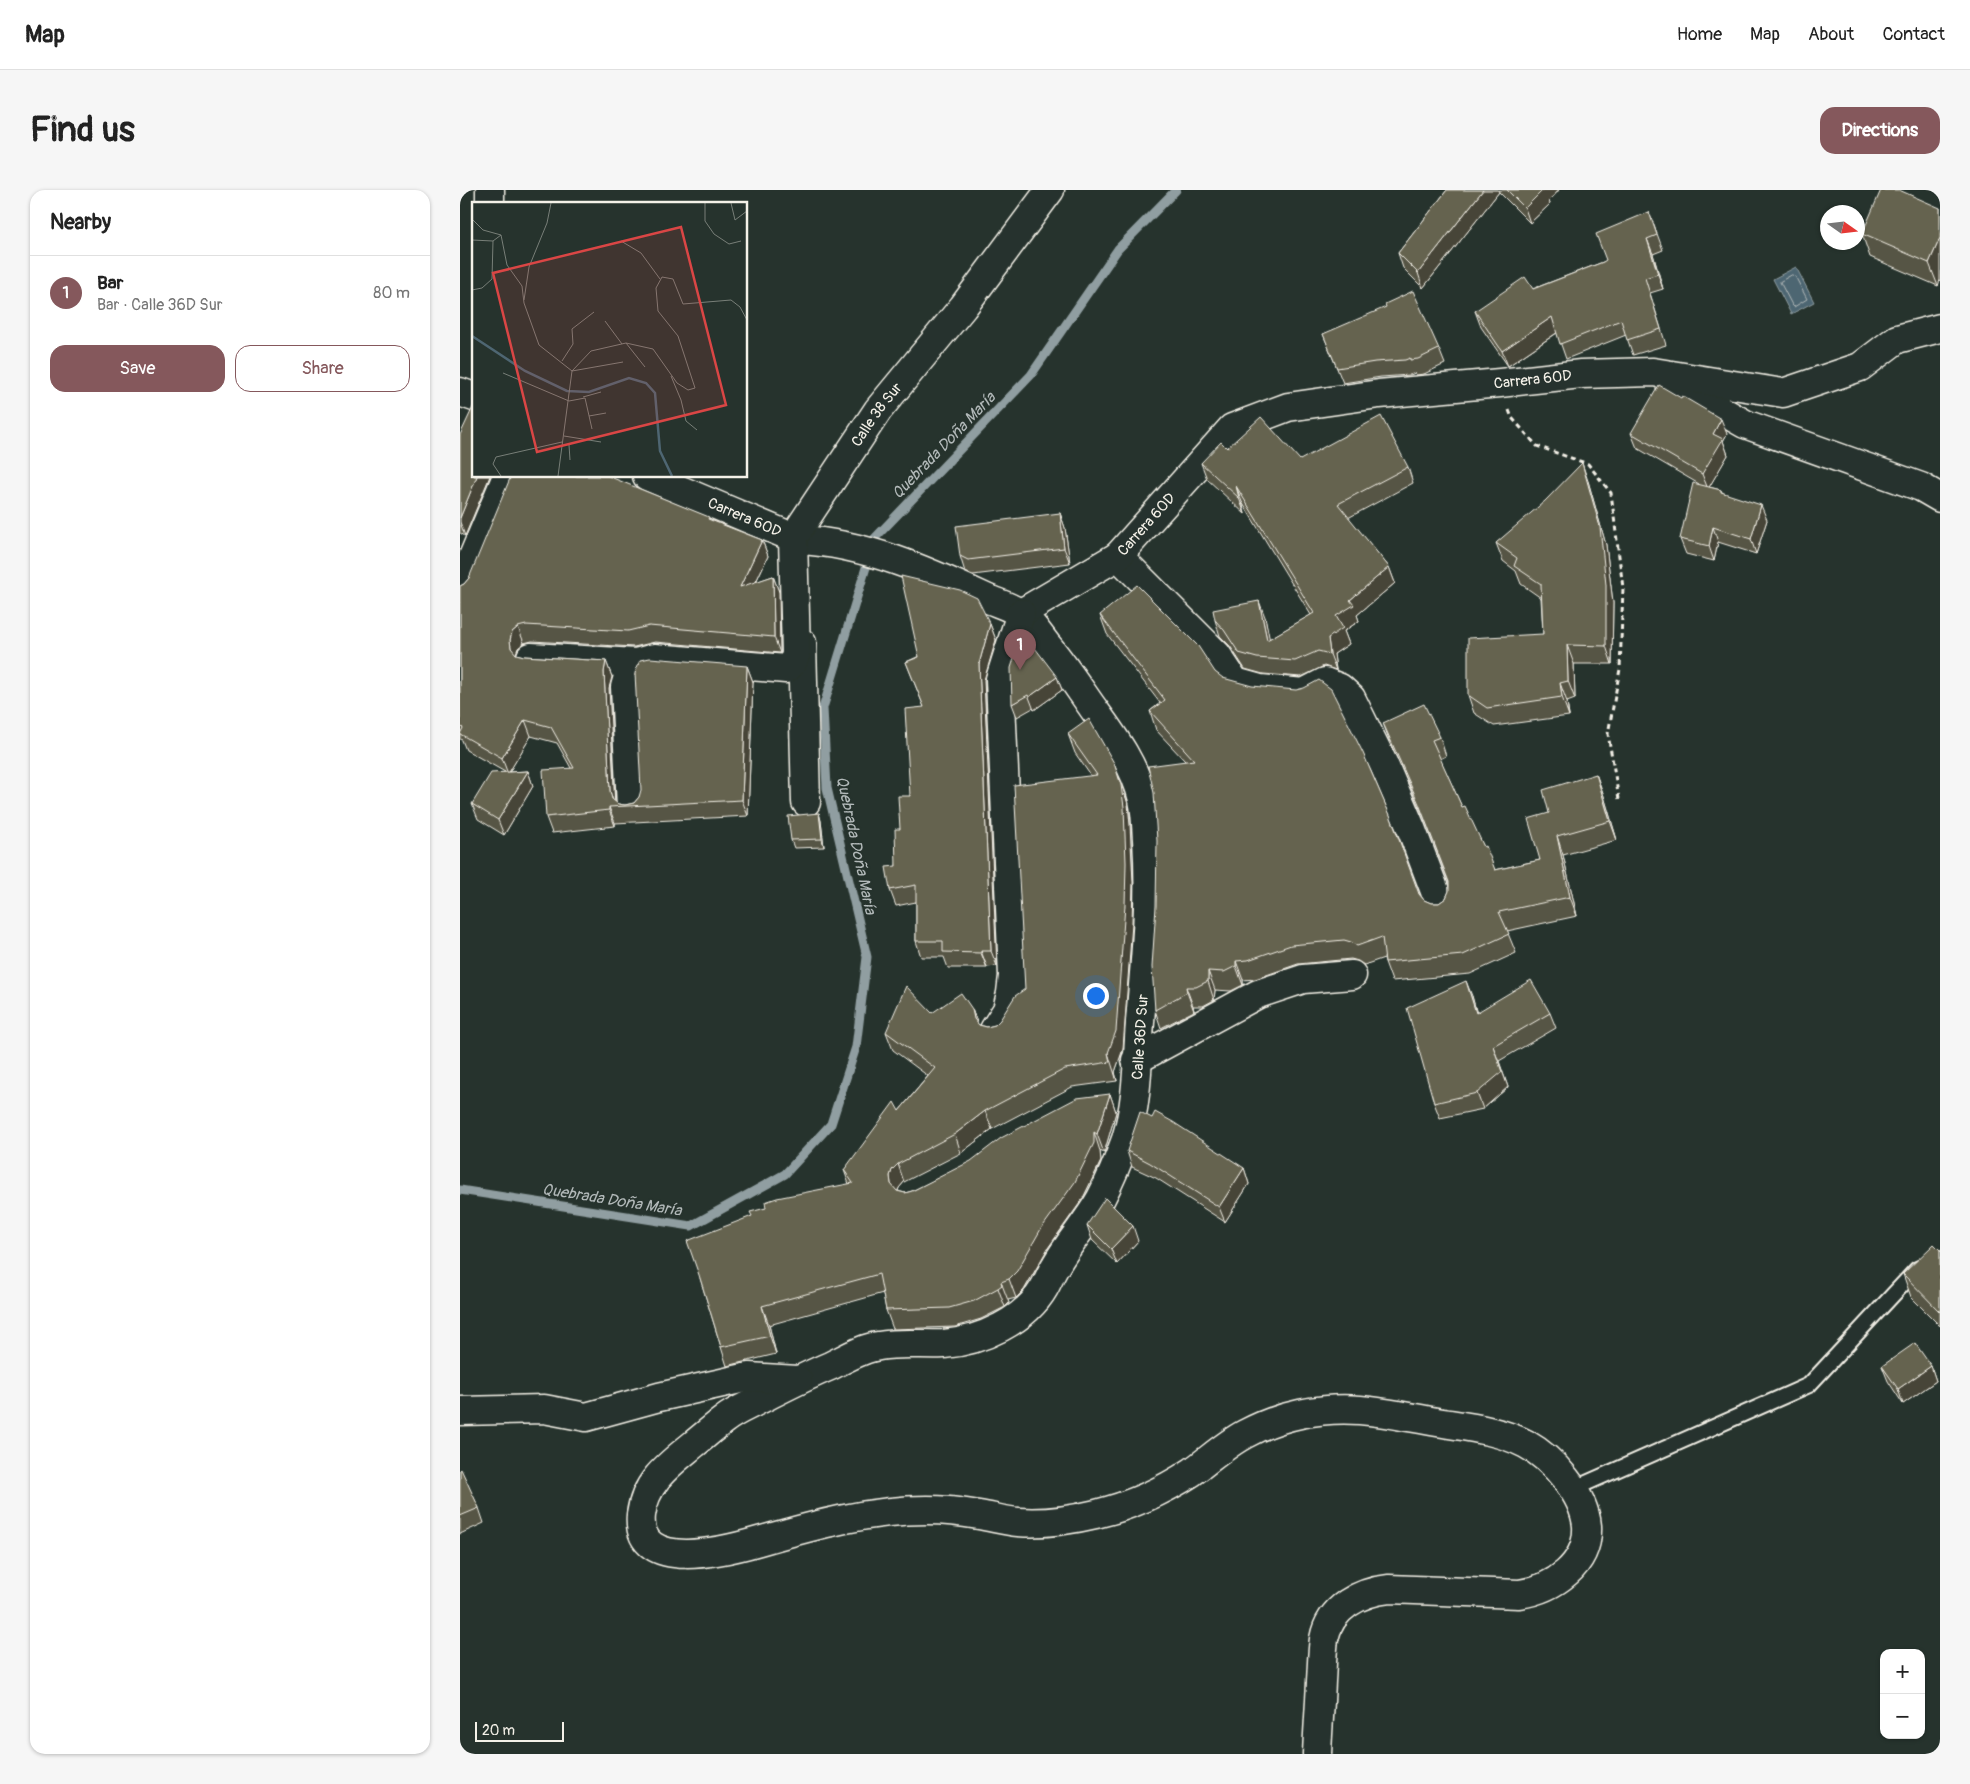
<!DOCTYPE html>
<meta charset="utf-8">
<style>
:root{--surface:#fff;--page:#f6f6f6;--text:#222;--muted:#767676;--line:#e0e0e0;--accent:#85585c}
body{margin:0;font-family:Pangolin,sans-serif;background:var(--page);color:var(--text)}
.controls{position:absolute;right:15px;bottom:15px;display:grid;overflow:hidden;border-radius:10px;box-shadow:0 1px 4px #0004}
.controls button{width:45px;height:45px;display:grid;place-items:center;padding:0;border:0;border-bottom:1px solid var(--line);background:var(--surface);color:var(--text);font:25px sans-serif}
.compass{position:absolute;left:1360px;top:15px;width:45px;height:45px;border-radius:50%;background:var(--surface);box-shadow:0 1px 4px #0004;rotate:104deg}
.scale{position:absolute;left:15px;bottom:12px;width:89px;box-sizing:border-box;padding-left:5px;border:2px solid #f4f1e8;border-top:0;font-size:14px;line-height:18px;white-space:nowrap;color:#f4f1e8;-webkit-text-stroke:4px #26332d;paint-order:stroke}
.you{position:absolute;left:635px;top:805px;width:18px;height:18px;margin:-12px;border:4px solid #fff;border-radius:50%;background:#1a73e8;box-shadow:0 0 0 8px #1a73e833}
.badge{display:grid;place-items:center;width:32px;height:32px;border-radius:50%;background:var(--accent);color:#fff;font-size:16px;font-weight:700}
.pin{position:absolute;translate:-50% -41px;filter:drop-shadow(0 1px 2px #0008)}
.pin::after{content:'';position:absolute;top:26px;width:18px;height:15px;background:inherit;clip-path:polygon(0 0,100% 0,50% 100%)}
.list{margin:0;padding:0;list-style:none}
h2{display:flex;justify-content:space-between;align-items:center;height:65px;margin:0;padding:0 20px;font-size:21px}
h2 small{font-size:16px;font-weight:400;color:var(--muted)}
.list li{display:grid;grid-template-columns:32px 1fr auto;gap:15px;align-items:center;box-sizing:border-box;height:75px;padding:0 20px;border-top:1px solid var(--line)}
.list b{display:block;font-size:19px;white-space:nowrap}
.list p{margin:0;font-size:16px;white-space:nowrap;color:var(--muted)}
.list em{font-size:16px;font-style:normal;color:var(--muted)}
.actions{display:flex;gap:10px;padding:15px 20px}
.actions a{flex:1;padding:11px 0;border:1px solid var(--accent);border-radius:15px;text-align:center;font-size:18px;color:var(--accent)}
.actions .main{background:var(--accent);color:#fff}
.map{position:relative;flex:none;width:1480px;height:1564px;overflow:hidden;border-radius:15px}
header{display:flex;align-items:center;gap:30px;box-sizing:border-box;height:70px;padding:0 25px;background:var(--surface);border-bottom:1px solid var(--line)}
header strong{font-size:24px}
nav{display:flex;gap:28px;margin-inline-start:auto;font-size:18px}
.intro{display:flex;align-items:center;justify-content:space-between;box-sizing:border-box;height:120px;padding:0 30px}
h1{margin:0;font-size:35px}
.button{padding:12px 22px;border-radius:15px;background:var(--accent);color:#fff;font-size:18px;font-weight:700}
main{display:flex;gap:30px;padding:0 30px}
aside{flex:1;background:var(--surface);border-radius:15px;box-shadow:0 1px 4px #0004}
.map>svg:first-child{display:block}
.water{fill:#4e6672;stroke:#909ea1}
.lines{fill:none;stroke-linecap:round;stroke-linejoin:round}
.shore{stroke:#b2b9b9;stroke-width:1}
.stream{stroke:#909ea1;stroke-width:9}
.service-casing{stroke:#f4f1e8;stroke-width:18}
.minor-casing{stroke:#f4f1e8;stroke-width:31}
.path{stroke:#f4f1e8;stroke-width:3;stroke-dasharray:5 4;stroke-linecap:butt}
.service{stroke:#26332d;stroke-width:14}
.minor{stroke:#26332d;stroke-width:28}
.wall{fill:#575544;stroke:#f4f1e8}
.shaded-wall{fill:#474537;stroke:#f4f1e8}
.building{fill:#65634f;stroke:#f4f1e8}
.labels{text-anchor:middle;stroke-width:4;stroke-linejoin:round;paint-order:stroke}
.street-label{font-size:15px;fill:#f4f1e8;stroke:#26332d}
.water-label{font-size:16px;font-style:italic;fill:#b2b9b9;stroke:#26332d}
.inset-river{fill:none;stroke:#4e6672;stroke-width:2.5}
.inset-road{fill:none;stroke:#787f78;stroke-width:1}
.view{fill:#da4645;fill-opacity:0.15;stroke:#da4645;stroke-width:2.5}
.inset-edge{fill:none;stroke:#f4f1e8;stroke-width:2.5}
</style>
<header>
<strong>Map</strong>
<nav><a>Home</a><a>Map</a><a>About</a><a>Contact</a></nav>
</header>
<div class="intro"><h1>Find us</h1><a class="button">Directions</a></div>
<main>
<aside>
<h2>Nearby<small></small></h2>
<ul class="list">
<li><span class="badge">1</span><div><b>Bar</b><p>Bar · Calle 36D Sur</p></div><em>80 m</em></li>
</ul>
<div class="actions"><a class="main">Save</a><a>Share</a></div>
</aside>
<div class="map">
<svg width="1480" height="1564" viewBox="0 0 1480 1564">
<rect width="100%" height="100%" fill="#26332d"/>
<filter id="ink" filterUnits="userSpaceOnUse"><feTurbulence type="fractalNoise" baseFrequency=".02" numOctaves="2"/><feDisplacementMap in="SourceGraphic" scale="10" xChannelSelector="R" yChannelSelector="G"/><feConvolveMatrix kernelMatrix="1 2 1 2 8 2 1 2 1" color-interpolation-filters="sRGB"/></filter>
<g filter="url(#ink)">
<polygon class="water" points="1336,77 1354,112 1331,124 1313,89"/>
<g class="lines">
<polygon class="shore" points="1332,85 1335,86 1347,109 1334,117 1332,115 1320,92"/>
<polyline class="stream" points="0,1000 231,1036 325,984 371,934 396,857 407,767 367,598 363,518 415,348 571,185 658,59 716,0"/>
<defs>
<polyline id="service" points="1113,1299 1349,1195 1457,1079 1480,1068"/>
<g id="minor">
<polyline points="30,14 30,0"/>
<polyline points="1209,191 1285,234 1461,297 1480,308"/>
<polyline points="0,202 14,207"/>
<path id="s1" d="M187,286L339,350C405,353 467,381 526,408C537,413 552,417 561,424C571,432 579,445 587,455C604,475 618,497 633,518C654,547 675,575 683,610C686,622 686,636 687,649C691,706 686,762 681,819C677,863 679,907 666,949C659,969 650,991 640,1010C627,1033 609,1052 596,1075C591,1083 588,1091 584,1098C565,1131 521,1151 484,1154C463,1155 440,1152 419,1156C402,1158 385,1169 370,1176C346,1186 323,1198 299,1210C288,1216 275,1221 265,1229C254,1237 244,1246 234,1254C210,1274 185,1291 181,1325C175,1385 268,1360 299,1351C355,1335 409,1320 467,1320C484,1320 502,1322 519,1325C532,1327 545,1331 558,1332C583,1334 611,1330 636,1324C670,1316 703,1301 732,1282C750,1269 766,1254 785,1244C820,1225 861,1217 900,1220C926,1222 952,1228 977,1232C1007,1237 1039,1240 1066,1254C1093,1269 1124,1304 1127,1336C1129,1375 1093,1399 1059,1404L929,1399C900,1402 870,1417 864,1449C862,1463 862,1477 861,1491C860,1515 858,1540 857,1564"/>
<polyline points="658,366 757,465 775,492 800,499 844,503 865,492 880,498 891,508 924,575 951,638 981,717"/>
<polyline points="0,398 47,286"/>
<path id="s2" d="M561,423L658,366L772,238L828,217L919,204L1040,193L1121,184L1193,182L1323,203L1400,177L1437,149L1480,138"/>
<polyline points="342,453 346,612"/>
<path id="s3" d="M71,467L176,473L194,468L326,479C332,475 334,472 336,464L333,348L418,220L503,117L590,0"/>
<polyline points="171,616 165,497 169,483 176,473"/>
<polyline points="534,840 547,820 551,803 553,786 540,489 561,423"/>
<polyline points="676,870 798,804 843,789 892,785"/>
<polyline points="0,1221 84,1219 126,1227 199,1207 289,1187 338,1190"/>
</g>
</defs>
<use href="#service" class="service-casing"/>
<use href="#minor" class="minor-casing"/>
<polyline class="path" points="1049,220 1052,228 1077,256 1128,274 1151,303 1163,398 1160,479 1148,544 1159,609"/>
<use href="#service" class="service"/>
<use href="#minor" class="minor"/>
</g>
<g class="wall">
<polygon points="987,0 1099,0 1089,11 1090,14 1070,33 1039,2 963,98 943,78 938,63"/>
<polygon points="1480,18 1478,96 1410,67 1402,44"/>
<polygon points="1189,22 1203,60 1193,64 1203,99 1190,103 1206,155 1173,165 1166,145 1106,169 1097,143 1048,176 1021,137 1015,121 1143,72 1146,71"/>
<polygon points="863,144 979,159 985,174 964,184 956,185 955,183 950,185 921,187 883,193"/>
<polygon points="1171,243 1267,244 1263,251 1268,265 1249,297 1261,300 1262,302 1307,330 1296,364 1258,352 1254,371 1226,364 1220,349 1239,294 1177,258"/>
<polygon points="0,245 14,286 30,286 5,346 0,343"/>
<polygon points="767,258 840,270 948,277 953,293 888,328 929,377 935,393 897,425 899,431 884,441 889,454 874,464 876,480 864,476 841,487 803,484 785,479 770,456 760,446 755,430 805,427 809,449 851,425 782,312 785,324 747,289 741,273"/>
<polygon points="1128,291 1146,355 1153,413 1152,474 1114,474 1115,509 1107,512 1109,526 1034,536 1014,523 1008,505 1083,444 1081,408 1061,394 1056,381 1043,371 1036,353"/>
<polygon points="600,323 605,338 610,373 513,385 505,382 500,366"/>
<polygon points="250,330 302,350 308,366 296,392 313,386 319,402 320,463 195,452 174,457 72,451 64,453 58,458 56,464 64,466 146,471 152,487 149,498 155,611 158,614 165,615 174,613 287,476 293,492 288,626 155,633 155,636 92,643 86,627 111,578 97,553 71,546 49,582 68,581 73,596 44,645 18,629 12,614 45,582 6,560 2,550 0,549 0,396 4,394 9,388"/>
<polygon points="640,425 755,482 959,704 964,710 971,713 979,713 986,708 989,701 989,693 966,632 930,552 923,533 980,547 986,566 980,569 1002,617 1024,657 1035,680 1080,670 1089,623 1136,584 1143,603 1157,650 1103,665 1117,726 1047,741 1056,763 1010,784 932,791 925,772 924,768 904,775 898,771 891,769 838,774 795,789 783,790 783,795 771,801 755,800 754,810 743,816 733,816 734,821 701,838 695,820 725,571 696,540 690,521 700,513 647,444"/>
<polygon points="530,434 536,450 524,490 537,776 527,777 527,778 488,778 484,767 461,767 456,751 456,712 436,716 430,700 436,676 440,639 450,606 464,517 446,472"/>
<polygon points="597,487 602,500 574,520 573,518 557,527 552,514"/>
<polygon points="608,544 660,591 668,614 670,635 673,692 672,733 663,859 655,882 657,891 612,897 532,939 501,963 444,992 439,998 438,1001 445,1003 452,1001 650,904 656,922 644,963 640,961 641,971 622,1010 588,1058 564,1100 556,1108 548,1110 549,1113 545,1117 521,1129 495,1137 433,1139 426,1120 423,1103 309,1135 316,1164 267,1176 261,1157 240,1088 389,994 384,980 439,921 468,886 433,860 426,842 472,823 517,833 519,835 527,837 535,835 540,830 565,799 631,586 615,563"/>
<polygon points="359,623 361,631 364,657 334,658 331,650"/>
<polygon points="1012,806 1016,822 1090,823 1096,838 1039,871 1048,897 1023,919 980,928 974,913"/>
<polygon points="667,961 784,978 789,994 765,1032 696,988 672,977"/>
<polygon points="627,1035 678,1051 657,1074 632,1050"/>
<polygon points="1480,1060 1480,1136 1451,1107 1443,1084"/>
<polygon points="1422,1176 1471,1176 1476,1191 1443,1214 1428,1191"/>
<polygon points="0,1280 19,1318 24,1333 0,1344"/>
</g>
<g class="shaded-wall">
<polygon points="1023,0 1038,0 1039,2 963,98 958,83"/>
<polygon points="1083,0 1099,0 1089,11 1090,14 1070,33 1065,18"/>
<polygon points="1480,48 1480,90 1478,96 1469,73"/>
<polygon points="1187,49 1193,64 1203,99 1198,84"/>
<polygon points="1092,127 1098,142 1048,176 1042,161"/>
<polygon points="1261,229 1267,244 1263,251 1268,265 1248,299 1242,284 1253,244"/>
<polygon points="1122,273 1128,291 1146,355 1153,413 1152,474 1146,456"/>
<polygon points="17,286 30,286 5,346 0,332 0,328"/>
<polygon points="776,296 782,312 785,324 779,308"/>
<polygon points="1301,315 1307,330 1296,364 1291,349"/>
<polygon points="600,323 605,338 610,373 604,358"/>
<polygon points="1253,337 1258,352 1254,371 1249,356"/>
<polygon points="302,350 308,366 286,413 280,397"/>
<polygon points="929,377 935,393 897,425 899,431 884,441 889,454 874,464 876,480 870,464 868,448 876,426 890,410"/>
<polygon points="313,386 319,402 320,463 314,447"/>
<polygon points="799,411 805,427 813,466 807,450"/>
<polygon points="530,434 536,450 524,490 537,776 531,761 519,474"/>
<polygon points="58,437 64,453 58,458 55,466 51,458 50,450 52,442"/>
<polygon points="1107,455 1114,474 1115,509 1108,491"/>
<polygon points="146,471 152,487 149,498 155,617 150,601 144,482"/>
<polygon points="287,476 293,492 288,626 282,610"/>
<polygon points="597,487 602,500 574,520 569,507"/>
<polygon points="1100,493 1107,512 1109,526 1102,507"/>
<polygon points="65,530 71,546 48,584 42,568"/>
<polygon points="654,573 668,614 670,635 673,692 672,733 663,859 655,882 657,891 648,863"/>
<polygon points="68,581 73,596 44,645 38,630"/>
<polygon points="1136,584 1143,603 1157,650 1150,631"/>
<polygon points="149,617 155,633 155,636 149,620"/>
<polygon points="359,623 361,631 364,657 362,649"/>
<polygon points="1097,646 1103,665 1117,726 1110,707"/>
<polygon points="521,761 527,777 527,778 521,763"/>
<polygon points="776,771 783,790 783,795 776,776"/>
<polygon points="748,781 755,800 754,810 748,791"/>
<polygon points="1006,791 1012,806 1021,838 1016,823"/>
<polygon points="726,797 733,816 734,821 727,802"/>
<polygon points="512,819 519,837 514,829"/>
<polygon points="1033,856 1048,897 1023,919 1017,903"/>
<polygon points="650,904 656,922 644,963 637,944"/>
<polygon points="525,921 532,939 501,963 495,944"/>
<polygon points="634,942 640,961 641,971 622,1010 588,1058 564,1100 556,1108 549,1089"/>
<polygon points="438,974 444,992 439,998 436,1005 431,994 430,986 432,980"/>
<polygon points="784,978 789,994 765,1032 759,1017"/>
<polygon points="673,1036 678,1051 657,1074 651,1059"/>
<polygon points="541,1092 549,1113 545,1117 538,1098"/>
<polygon points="302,1116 309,1135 316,1164 310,1146"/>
<polygon points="1471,1176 1476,1191 1443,1214 1438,1199"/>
</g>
<g class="building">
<polygon points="987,0 1023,0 958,83 938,63"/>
<polygon points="1047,0 1083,0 1065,18"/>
<polygon points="1421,0 1439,0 1480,18 1480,48 1469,73 1402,44"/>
<polygon points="1189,22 1197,45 1187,49 1198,84 1185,88 1201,139 1167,150 1161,130 1100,154 1092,127 1042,161 1015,121 1065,87 1073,99 1143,72 1146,70 1136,44"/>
<polygon points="953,101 979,159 958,169 950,170 950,168 945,170 915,172 877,178 863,144 926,117 925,114"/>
<polygon points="1199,195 1221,208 1222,206 1261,229 1253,244 1263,249 1242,284 1171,243"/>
<polygon points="14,215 14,286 17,286 0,328 0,245"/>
<polygon points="921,226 948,277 878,314 929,377 890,410 894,415 876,426 883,438 868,448 870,464 858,461 835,471 797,468 779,463 764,440 755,430 753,420 799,411 807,450 854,423 776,296 779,308 741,273 761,252 767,258 801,227 840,270"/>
<polygon points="1122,273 1140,337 1146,395 1146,456 1107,455 1108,491 1100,493 1102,507 1027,518 1008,505 1008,448 1083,444 1081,394 1054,376 1057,368 1036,353 1085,311"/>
<polygon points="51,286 148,286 249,327 248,329 302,350 280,397 313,386 314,447 189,436 168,441 66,435 58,437 52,442 50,450 51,458 56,464 64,466 146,471 144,482 150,601 152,609 158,614 165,615 174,613 179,607 181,600 175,483 180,470 190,468 287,476 282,610 149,617 149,620 86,627 83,580 114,578 91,537 65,530 42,568 0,544 3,538 0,536 0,396 4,394 9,388"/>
<polygon points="1233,293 1261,300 1261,302 1301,315 1291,349 1253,337 1249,356 1220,349"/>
<polygon points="600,323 604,358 508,370 500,366 496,336"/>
<polygon points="441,386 500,400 517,408 530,434 519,474 531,761 521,761 521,763 483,762 483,751 456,751 456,695 430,700 426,677 436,676 435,639 440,639 438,606 450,606 445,519 464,517 446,472 459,467"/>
<polygon points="677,395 738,456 755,482 763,488 792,496 836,500 844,498 859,490 871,499 903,563 930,625 959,704 964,710 971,713 979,713 986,708 989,701 989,692 959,614 923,533 964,514 980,547 972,550 1002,617 1005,616 1024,657 1026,656 1035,680 1080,670 1068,629 1089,623 1083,600 1136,584 1150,631 1097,646 1110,707 1039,722 1049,744 1003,765 925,772 922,747 897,756 891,752 884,750 831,755 788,770 776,771 776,776 764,782 748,781 748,791 736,797 726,797 727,802 695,820 692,777 696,716 697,651 694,603 688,576 734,570 690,521 705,510 640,425"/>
<polygon points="569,450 597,487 569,507 568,505 552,514 551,478 557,459"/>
<polygon points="629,529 654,573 661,595 664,617 666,673 665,715 656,841 648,863 650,872 605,879 525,921 495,944 438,974 432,980 430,986 431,994 437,1001 445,1003 452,1001 511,971 541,948 617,908 650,904 637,944 634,942 634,953 615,992 581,1039 557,1081 549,1089 541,1092 542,1095 538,1098 514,1111 489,1118 426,1120 419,1084 302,1116 310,1146 261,1157 239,1085 227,1051 292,1026 290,1022 306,1018 305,1012 317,1008 393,993 384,980 434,912 439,921 475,878 426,842 446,796 472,823 501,803 512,819 514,829 519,835 527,837 535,835 540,830 555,806 565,799 554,595 637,585 608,544"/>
<polygon points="68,581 38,630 12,614 31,583"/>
<polygon points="359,623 362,649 331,650 328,626"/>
<polygon points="1071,790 1090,823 1033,856 1042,882 1017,903 974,913 947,818 1006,791 1016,823"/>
<polygon points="680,922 692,928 695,922 713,932 784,978 759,1017 690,973 667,961"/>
<polygon points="645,1008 673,1036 651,1059 627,1035"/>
<polygon points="1474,1054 1480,1060 1480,1122 1443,1084"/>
<polygon points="1455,1153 1471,1176 1438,1199 1422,1176"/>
<polygon points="1,1279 19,1318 0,1326 0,1280"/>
</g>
</g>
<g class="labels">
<g class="street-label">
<text dy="5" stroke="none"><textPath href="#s2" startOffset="590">Carrera 60D</textPath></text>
<text dy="5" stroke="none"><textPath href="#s3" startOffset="540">Calle 38 Sur</textPath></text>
<text dy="5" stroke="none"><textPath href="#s1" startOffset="106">Carrera 60D</textPath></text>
<text dy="5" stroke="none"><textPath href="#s2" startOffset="155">Carrera 60D</textPath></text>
<text transform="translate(680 847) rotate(-86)" y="5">Calle 36D Sur</text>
</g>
<g class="water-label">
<text transform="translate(483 255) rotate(-46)" y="6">Quebrada Doña María</text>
<text transform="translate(397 655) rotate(78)" y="6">Quebrada Doña María</text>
<text transform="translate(152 1009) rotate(9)" y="6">Quebrada Doña María</text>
</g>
</g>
<g transform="translate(12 12)">
<rect width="275" height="275" fill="#26332d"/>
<path class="inset-river" d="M0,134L53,169L95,189L117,190L157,176L174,181L183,191L188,249L200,274"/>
<path class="inset-road" d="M233,1V19L242,32L257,42L269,39M259,1L263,18L275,9M0,17L11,28L29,33M29,33L35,63L50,84L52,101L67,143L100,169M0,38L21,39M149,39L169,51L188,77M0,88L10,86L20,77L21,39L29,33M52,98L57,65L75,21L79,1M133,119L150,142M154,141L173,165M90,159L101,142L100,127L122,110M100,169L151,160M31,171L97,199L113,196L120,227M199,174L209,198L214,219L225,228M111,195L129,190M117,214L134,211M92,234L129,240M97,243L98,258M29,274L21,262L24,255L90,240M86,274L100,169L119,149L154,141L181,147L205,181L216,188L223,186L206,134L186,109L184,86L190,75L201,77L211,102L259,98L268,105L275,118"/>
<path class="view" d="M209,25L254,203L65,250L21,71Z"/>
<rect width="275" height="275" class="inset-edge"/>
</g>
</svg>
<div class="controls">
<button>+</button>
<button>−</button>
</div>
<svg class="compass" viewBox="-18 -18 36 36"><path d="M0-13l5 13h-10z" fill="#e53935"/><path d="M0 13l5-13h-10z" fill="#767676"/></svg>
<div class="scale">20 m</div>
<div class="you"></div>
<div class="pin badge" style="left:560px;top:480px">1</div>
</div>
</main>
